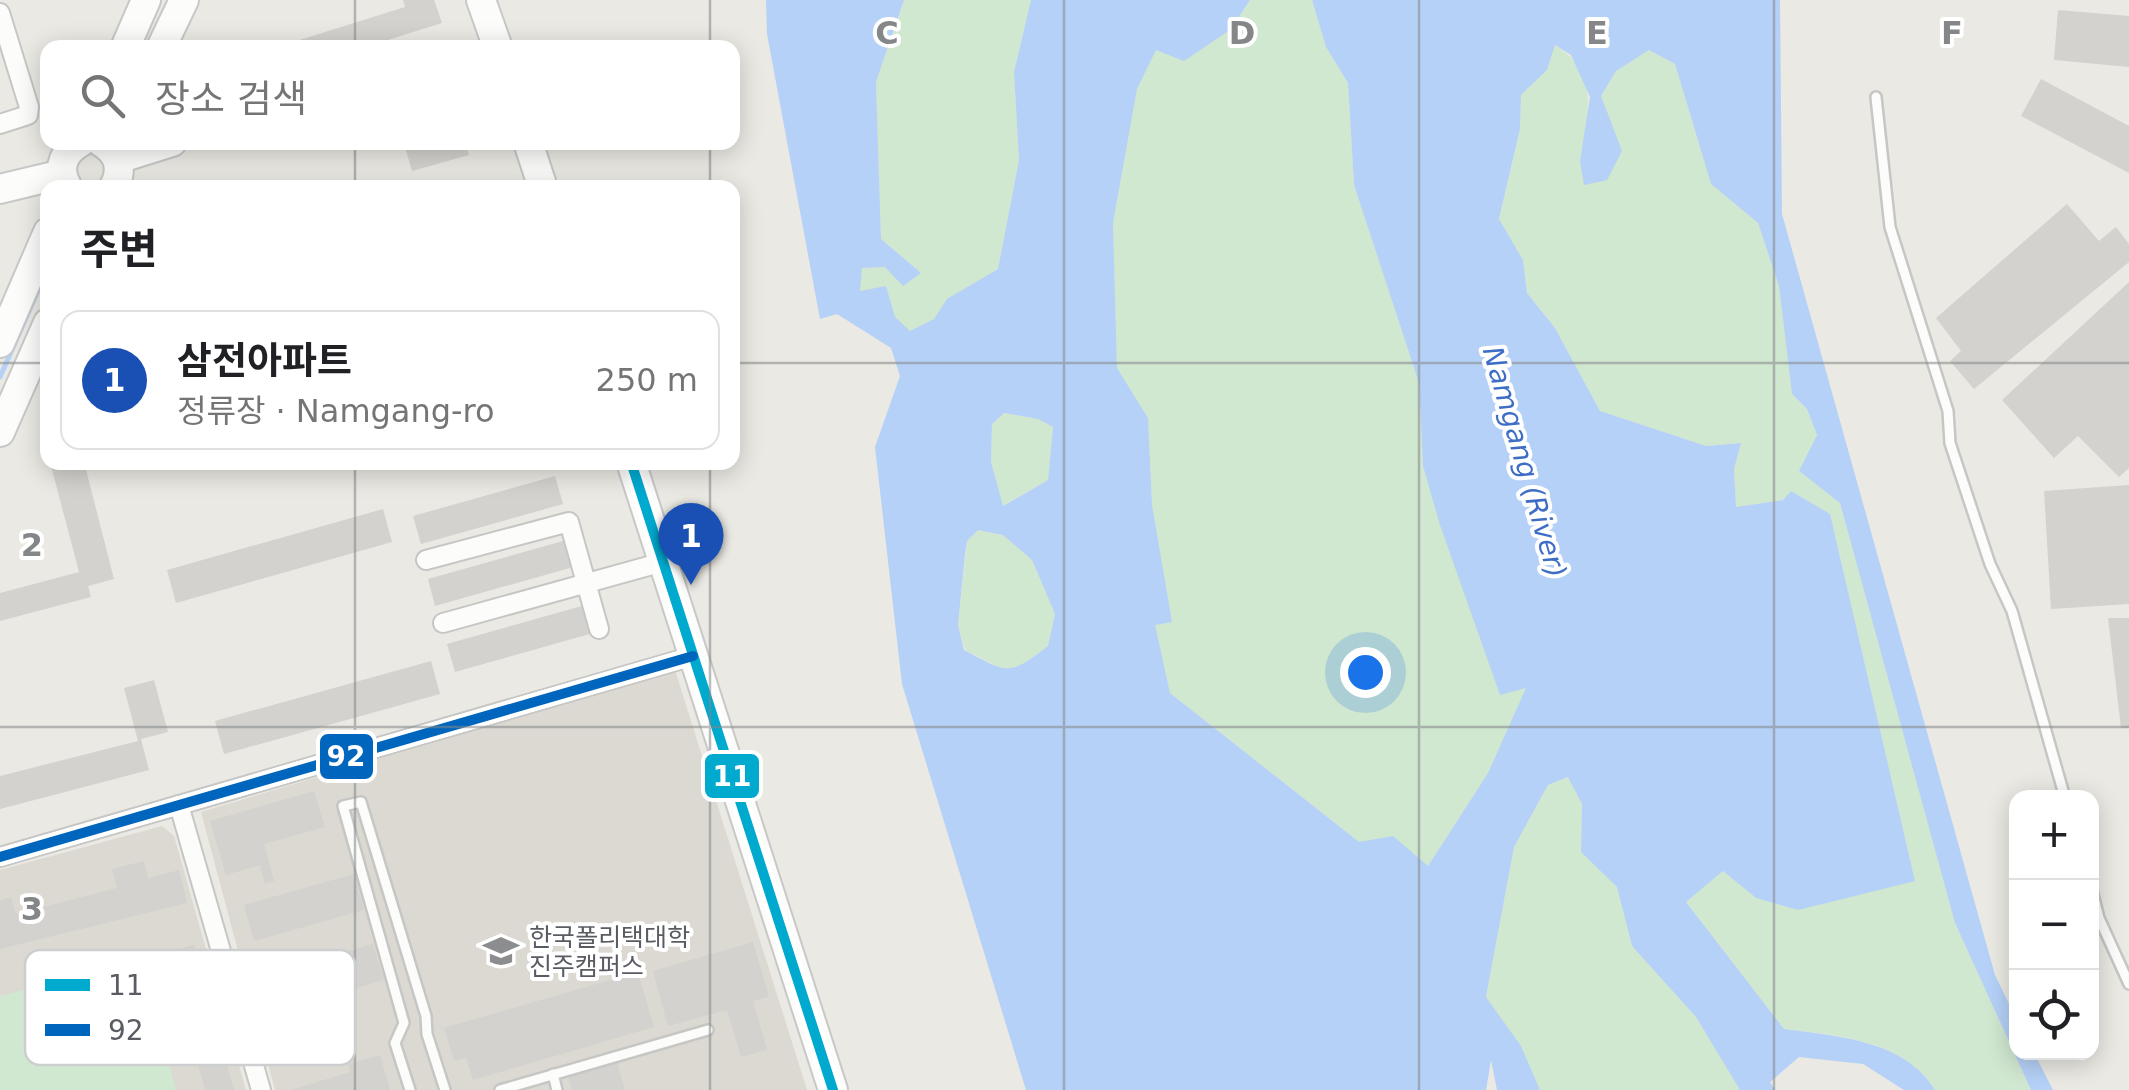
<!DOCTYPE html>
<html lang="ko">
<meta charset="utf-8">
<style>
:root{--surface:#fff;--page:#f6f6f6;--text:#202124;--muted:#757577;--line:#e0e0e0;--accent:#7c3aed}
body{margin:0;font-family:"DejaVu Sans","Noto Sans KR",sans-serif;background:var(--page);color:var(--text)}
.controls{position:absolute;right:30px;bottom:30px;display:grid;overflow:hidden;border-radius:20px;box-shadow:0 5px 25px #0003}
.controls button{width:90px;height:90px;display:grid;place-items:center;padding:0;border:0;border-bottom:2px solid var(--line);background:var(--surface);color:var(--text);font:50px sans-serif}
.you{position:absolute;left:1365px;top:672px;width:35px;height:35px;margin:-25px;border:8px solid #fff;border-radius:50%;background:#1a73e8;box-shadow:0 0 0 15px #1a73e833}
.badge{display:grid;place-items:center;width:65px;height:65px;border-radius:50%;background:var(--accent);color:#fff;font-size:32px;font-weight:700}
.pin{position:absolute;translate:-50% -82px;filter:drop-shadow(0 2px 5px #0008)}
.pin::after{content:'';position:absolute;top:52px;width:35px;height:30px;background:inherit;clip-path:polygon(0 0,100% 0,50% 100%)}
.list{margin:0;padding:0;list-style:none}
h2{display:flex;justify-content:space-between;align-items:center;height:130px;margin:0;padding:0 40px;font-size:42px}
h2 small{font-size:32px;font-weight:400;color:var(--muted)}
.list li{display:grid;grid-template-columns:65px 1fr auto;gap:30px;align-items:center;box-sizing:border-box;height:140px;margin:0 20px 20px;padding:0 20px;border:2px solid var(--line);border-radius:20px}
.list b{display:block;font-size:38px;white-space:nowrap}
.list p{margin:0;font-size:32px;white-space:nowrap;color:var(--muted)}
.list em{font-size:32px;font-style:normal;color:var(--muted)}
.icon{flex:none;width:55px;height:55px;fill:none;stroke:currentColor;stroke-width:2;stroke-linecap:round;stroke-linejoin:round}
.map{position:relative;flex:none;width:2129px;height:1090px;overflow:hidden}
.search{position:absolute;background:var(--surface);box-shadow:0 5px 25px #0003;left:40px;top:40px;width:700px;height:110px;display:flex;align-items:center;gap:25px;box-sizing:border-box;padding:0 35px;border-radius:20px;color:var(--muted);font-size:38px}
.panel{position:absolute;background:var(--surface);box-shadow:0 5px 25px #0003;left:40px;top:180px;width:700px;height:290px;border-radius:20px}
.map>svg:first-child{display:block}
.education{fill:#dbd9d1}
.green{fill:#d0e7d0}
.water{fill:#b5d1f7;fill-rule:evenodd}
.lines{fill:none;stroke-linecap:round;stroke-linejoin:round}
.stream{stroke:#b5d1f7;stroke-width:5}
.building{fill:#d3d2ce}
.lane-casing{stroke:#c6c7c5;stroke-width:14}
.street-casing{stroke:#c6c7c5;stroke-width:22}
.secondary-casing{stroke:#c7c8c7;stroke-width:32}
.lane{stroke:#fcfcfb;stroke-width:9}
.street{stroke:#fcfcfb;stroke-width:18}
.secondary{stroke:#fcfcfb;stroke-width:28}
.bus-1-casing{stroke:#fff;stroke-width:18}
.bus-2-casing{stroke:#fff;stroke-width:18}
.bus-1{stroke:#00a9ce;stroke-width:10}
.bus-2{stroke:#0065bd;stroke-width:10}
.grid{fill:none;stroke:#848688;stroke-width:2.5;stroke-opacity:0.55}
.labels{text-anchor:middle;stroke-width:8;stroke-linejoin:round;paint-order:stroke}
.poi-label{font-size:25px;fill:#595c62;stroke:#fff;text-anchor:start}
.water-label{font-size:28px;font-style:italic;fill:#3e6dc5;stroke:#fff}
.key{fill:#fff;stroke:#cdced0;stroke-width:2.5}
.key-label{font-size:28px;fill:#595c62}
.grid-label{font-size:32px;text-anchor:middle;font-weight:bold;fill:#848688;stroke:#fff;stroke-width:8;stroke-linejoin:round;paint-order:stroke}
.line-badge{stroke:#fff;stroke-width:4}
.badge-label{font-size:28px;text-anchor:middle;font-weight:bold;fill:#fff}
</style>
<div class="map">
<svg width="2129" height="1090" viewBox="0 0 2129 1090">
<rect width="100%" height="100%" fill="#eae9e3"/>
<g class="education">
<polygon points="675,670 807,1090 275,1090 201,812"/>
<polygon points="162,826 174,836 246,1090 0,1090 0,870"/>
</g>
<g class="green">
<polygon points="904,0 1031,0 1014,72 1019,160 998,269 948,299 934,319 910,331 859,292 862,268 885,267 921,273 881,239 876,82"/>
<polygon points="1250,0 1312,0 1326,47 1348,83 1354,185 1419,383 1423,466 1500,694 1527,687 1488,773 1428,866 1359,842 1170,693 1154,624 1171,622 1152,505 1148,418 1117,369 1113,223 1137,89 1156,49 1184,60 1230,30"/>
<path d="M1554,45C1602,72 1587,116 1580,161L1601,96L1616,71L1649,50L1675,64L1711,184L1758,223L1779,286L1792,394L1807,409L1817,435L1799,471L1840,503L1955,923L2031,1090H1935C1905,1040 1837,1035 1784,1029L1686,902L1723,871L1756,898L1915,881L1830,515L1792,492L1783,500L1736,507L1734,469L1741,443L1706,446L1600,411L1555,328L1527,293L1523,260L1499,220L1520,129L1521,95L1547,70Z"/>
<polygon points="1003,413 1038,419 1053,427 1048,480 1002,506 991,462 992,424"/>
<path d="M978,530L1003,535L1032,560L1055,614L1048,646C1007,678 1009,672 965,650L958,625L967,541Z"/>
<polygon points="1569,777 1582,804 1581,851 1617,887 1632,946 1696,1017 1740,1090 1540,1090 1521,1046 1486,998 1514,847 1548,785"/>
<polygon points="141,958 176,1090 0,1090 0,996"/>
</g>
<path class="water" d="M766,0H904L876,82L881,239L921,273L903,286L885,267L862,268L860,291L886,286L895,317L910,331L934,319L947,299L998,269L1019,160L1014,72L1031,0H1250L1230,30L1184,61L1156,50L1137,89L1113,223L1117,368L1148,418L1152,505L1172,622L1155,625L1170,693L1359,842L1393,836L1428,866L1488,773L1526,688L1500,695L1440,525L1423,466L1419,383L1354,185L1348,83L1326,47L1312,0H1780L1782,214L1995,975L2016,1018V1052L2034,1053L2053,1090H2031L1955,923L1840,503L1799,471L1817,435L1807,409L1792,394L1779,286L1758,223L1711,184L1675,64L1649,50L1616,71L1601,96L1622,151L1607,180L1584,185L1580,161L1590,97L1571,55L1555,45L1547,70L1521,95L1520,129L1499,219L1523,260L1527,293L1555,328L1600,411L1706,446L1741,443L1734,469L1736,507L1783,500L1791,491L1830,514L1915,881L1798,910L1756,898L1723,871L1686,902L1784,1029C1837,1036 1905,1040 1935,1090H1904L1863,1064L1799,1057L1770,1082L1775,1090H1740L1696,1017L1632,946L1617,887L1581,852L1582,804L1568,777L1548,785L1514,847L1486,997L1521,1046L1540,1090H1497L1491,1060L1486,1090H1026L902,684L875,447L900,376L891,348L837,314L820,319L767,34ZM1004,413L1038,419L1053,427L1048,480L1003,506L991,462L992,424ZM978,530L1003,535L1032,560L1055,614L1048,646C1008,677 1008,673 964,650L958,625L965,554L967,541Z"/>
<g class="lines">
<polyline class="stream" points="0,377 42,282"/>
</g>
<g class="building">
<polygon points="403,0 434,0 442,23 362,48 274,48 405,7"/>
<polygon points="2058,10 2129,16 2129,67 2054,60"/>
<polygon points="2041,79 2129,126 2129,173 2021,116"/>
<polygon points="421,142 465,142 469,155 412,171 405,147"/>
<polygon points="2067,204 2099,241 2116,227 2129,244 2129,262 1974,389 1950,361 1961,351 1936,318"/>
<polygon points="2129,282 2129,468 2119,477 2078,436 2054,458 2002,400"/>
<polygon points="50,462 84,462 114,579 88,586 91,597 0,621 0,593 79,572"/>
<polygon points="555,476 563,504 421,544 413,516"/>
<polygon points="2129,485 2129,604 2051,609 2044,491"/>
<polygon points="383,509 392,542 176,603 167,570"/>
<polygon points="570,539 577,566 435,606 428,579"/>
<polygon points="589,604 597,632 455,672 447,644"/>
<polygon points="2108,618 2129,618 2129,728 2121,728"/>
<polygon points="431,661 440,694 224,754 215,721"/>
<polygon points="154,680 168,732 141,739 149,770 0,809 0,776 138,741 124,688"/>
<polygon points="314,791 325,827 264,844 274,881 265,884 260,865 226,875 210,821"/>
<polygon points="144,861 148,878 179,870 187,903 0,949 0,900 11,897 16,914 117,888 112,869"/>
<polygon points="354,874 364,910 254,941 244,905"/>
<polygon points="753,942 769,997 753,1001 767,1050 741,1057 727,1010 668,1026 653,971"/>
<polygon points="373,944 384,980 273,1012 263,976"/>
<polygon points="194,945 234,1090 205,1090 167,952"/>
<polygon points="638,972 654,1027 473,1080 466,1058 454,1061 444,1028"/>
<polygon points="380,1055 390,1090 291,1090 350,1072 348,1064"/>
<polygon points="617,1062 625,1090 572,1090 568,1077"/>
</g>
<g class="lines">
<defs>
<g id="lane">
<polyline points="1876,97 1890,227 1948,411 1950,443 1990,564 2012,611 2065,798"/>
<polyline points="2092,890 2099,918 2129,984"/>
<polyline points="553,1074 557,1090"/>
<polyline points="410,1090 395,1043 404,1023 343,806 361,802 426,1016 427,1034 445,1090"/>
<polyline points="500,1090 708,1030"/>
</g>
<g id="street">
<polyline points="0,13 29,107 28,115 0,124"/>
<polyline points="426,560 569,522 599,629"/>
<polyline points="443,623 663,562"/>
<polyline points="179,805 261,1090"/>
<polyline points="0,857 693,656"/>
</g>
<g id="secondary">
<polyline points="481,0 498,48"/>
<polyline points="125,48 146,0"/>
<polyline points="161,48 184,0"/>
<path d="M101,142C119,153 124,170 113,188"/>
<polyline points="528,142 543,188"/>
<polyline points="118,159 172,142"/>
<path d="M67,186C57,168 63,152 81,142"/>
<polyline points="0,189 62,174"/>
<polyline points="0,343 48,232"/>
<polyline points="0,432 48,323"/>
<polyline points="631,462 833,1090"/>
</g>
</defs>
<use href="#lane" class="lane-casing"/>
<use href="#street" class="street-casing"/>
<use href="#secondary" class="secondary-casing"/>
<use href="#lane" class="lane"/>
<use href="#street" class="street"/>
<use href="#secondary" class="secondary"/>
<defs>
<polyline id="bus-1" points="631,462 833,1090"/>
<polyline id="bus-2" points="0,857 693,656"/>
</defs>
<use href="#bus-1" class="bus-1-casing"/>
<use href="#bus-2" class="bus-2-casing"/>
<use href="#bus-1" class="bus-1"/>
<use href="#bus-2" class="bus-2"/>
</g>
<path class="grid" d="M355,0V48M710,0V48M1064,0V1090M1419,0V1090M1774,0V1090M355,142V188M710,142V188M0,363H48M732,363H2129M355,462V1090M710,462V1090M0,727H2129"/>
<defs>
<symbol id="university-bare" viewBox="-9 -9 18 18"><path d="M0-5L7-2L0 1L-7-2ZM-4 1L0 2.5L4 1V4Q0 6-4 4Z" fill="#8c8d8f" stroke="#fff" stroke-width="2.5" paint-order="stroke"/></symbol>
</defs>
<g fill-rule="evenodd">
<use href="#university-bare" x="476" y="926" width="50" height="50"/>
</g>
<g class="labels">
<g class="poi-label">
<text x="529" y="946">한국폴리택대학<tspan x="529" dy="29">진주캠퍼스</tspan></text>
</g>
<g class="water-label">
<text transform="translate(1525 462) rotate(74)" y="10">Namgang (River)</text>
</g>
</g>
<rect x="25" y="950" width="330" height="115" rx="15" class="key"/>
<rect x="45" y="979" width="45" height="12" fill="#00a9ce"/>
<rect x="45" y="1024" width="45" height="12" fill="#0065bd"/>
<g class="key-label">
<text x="108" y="995">11</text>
<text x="108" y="1040">92</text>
</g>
<g class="grid-label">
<text x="887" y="44">C</text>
<text x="1242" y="44">D</text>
<text x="1597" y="44">E</text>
<text x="1952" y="44">F</text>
<text x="32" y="556">2</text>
<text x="32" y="920">3</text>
</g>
<g class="line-badge">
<rect x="318" y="732" width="57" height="49" rx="10" fill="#0065bd"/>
<rect x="703" y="752" width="58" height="48" rx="10" fill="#00a9ce"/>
</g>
<g class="badge-label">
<text x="346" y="766">92</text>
<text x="732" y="786">11</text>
</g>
</svg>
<div class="controls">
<button>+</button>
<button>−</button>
<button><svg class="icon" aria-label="locate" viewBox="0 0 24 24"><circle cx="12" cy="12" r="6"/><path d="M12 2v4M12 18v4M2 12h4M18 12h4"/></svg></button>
</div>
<div class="you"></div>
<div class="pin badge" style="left:691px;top:585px;background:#1a4fb4">1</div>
<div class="search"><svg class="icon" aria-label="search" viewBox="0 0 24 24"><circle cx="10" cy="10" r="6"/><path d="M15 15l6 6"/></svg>장소 검색</div>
<section class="panel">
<h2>주변<small></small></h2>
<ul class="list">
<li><span class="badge" style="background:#1a4fb4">1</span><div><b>삼전아파트</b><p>정류장 · Namgang-ro</p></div><em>250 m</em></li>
</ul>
</section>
</div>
